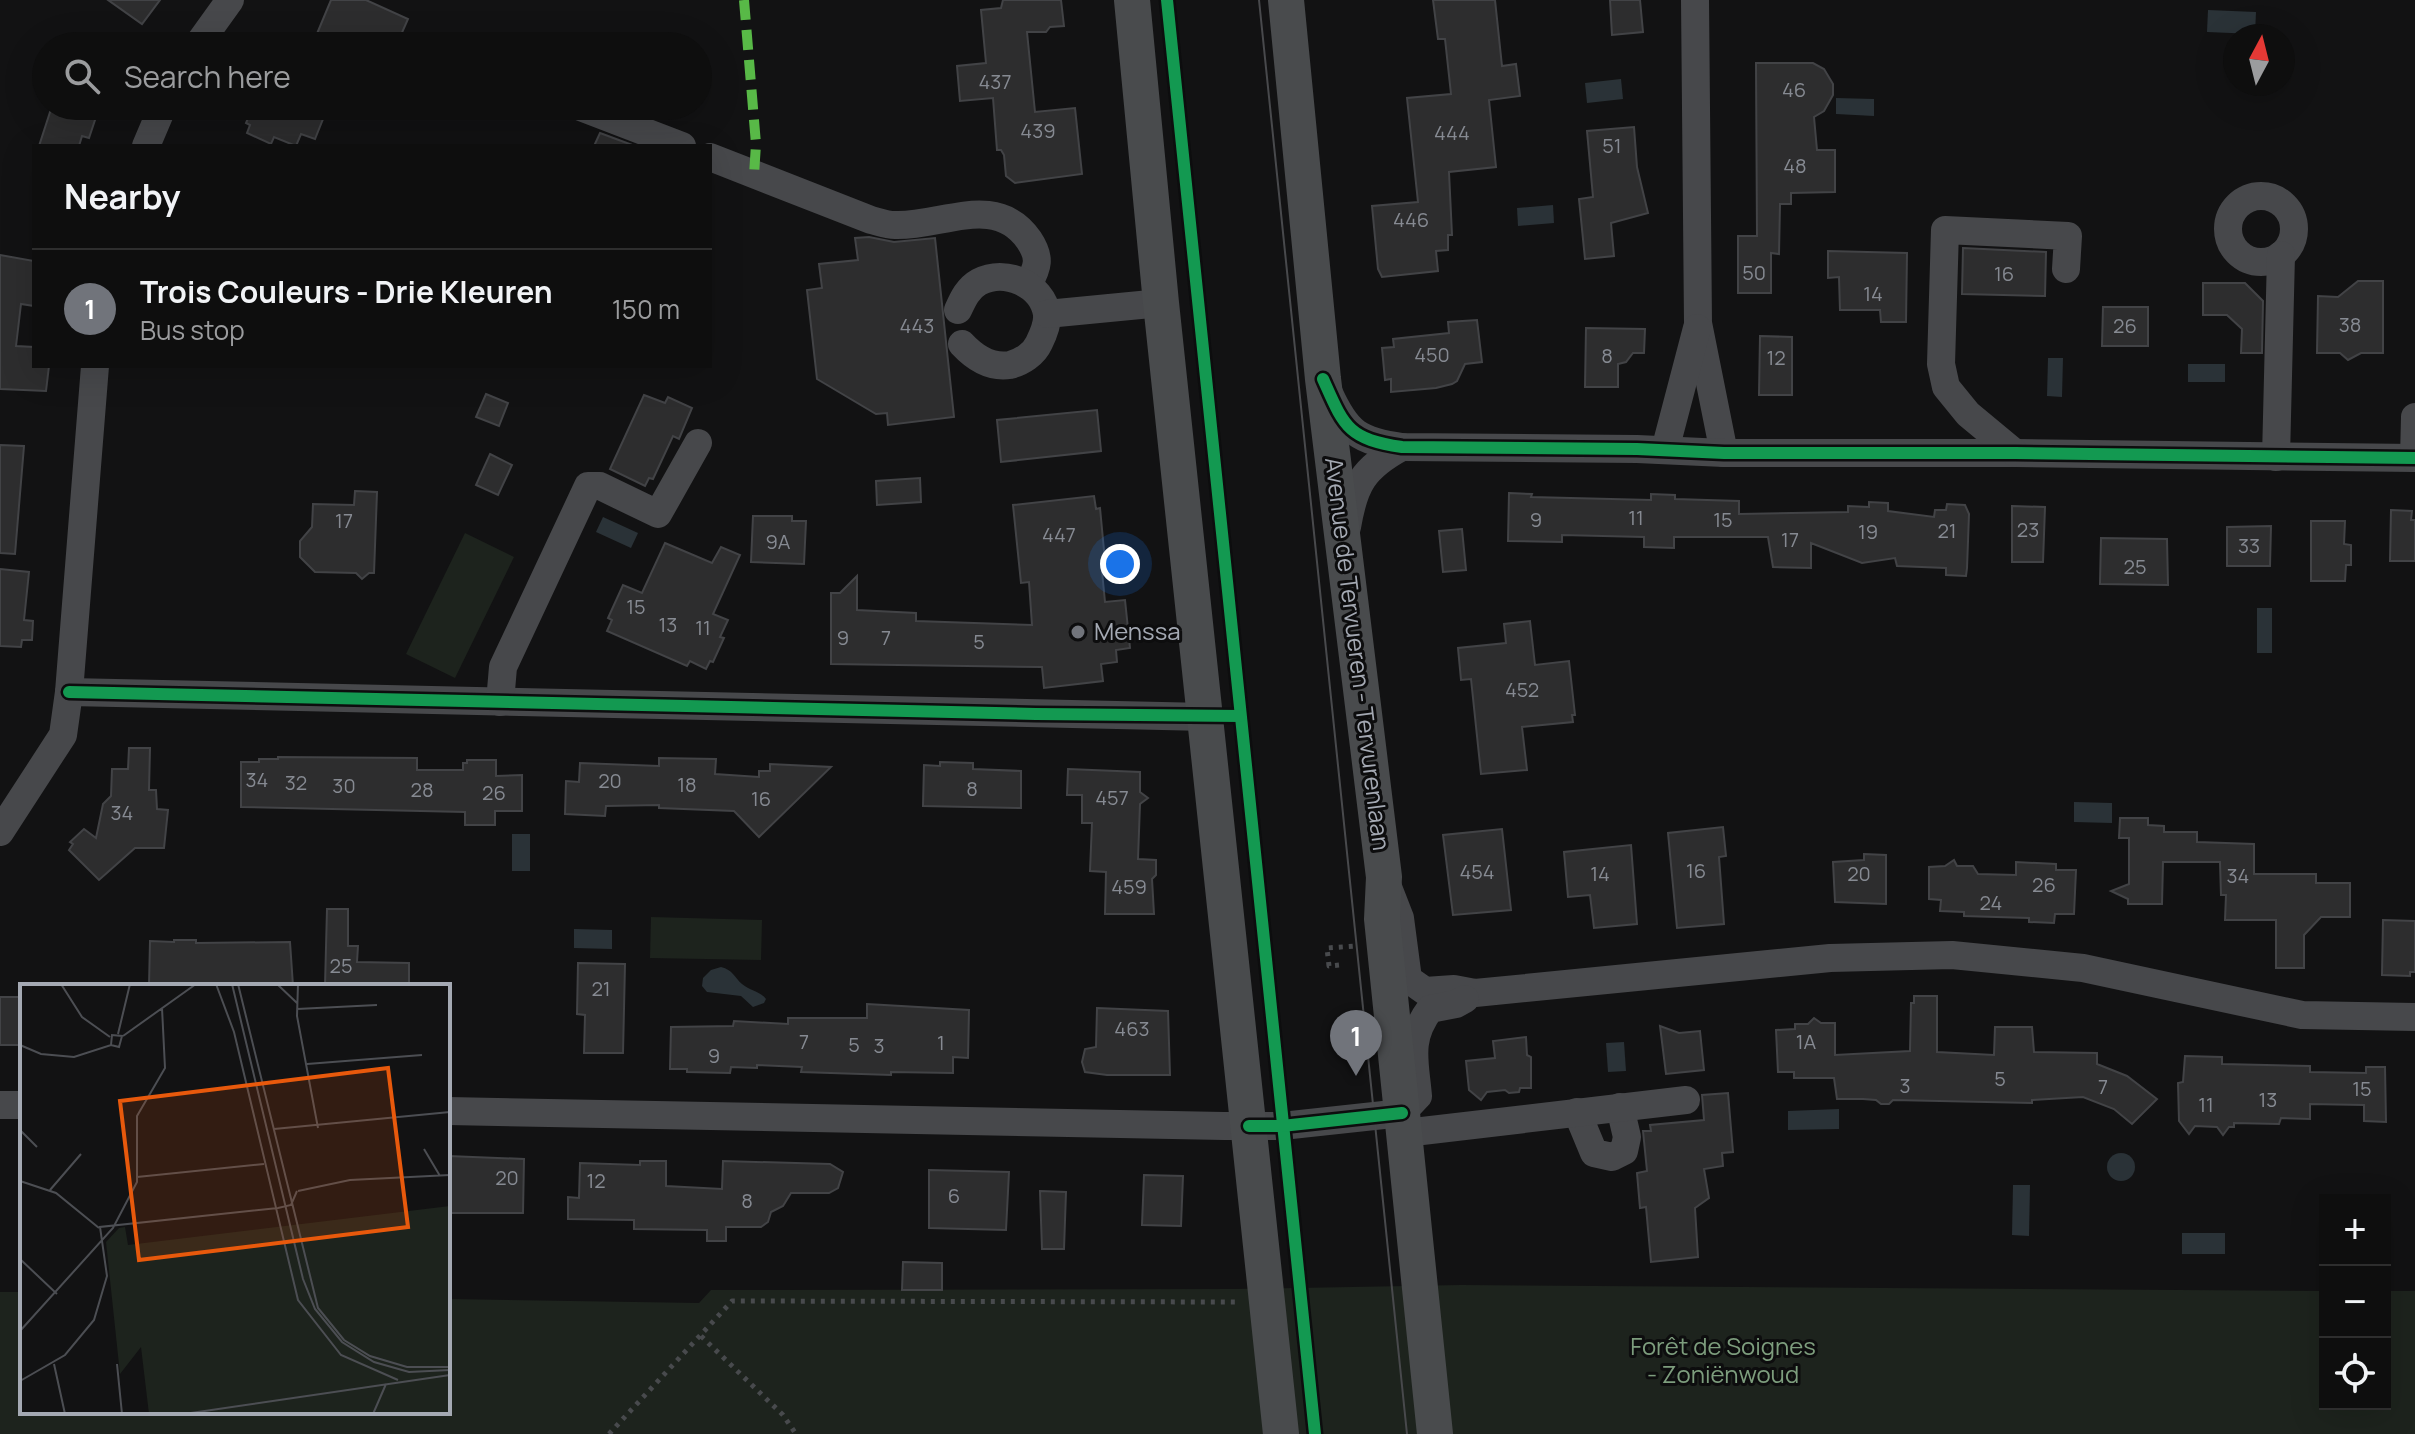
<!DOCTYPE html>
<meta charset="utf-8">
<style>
:root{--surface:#0e0e0e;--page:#171717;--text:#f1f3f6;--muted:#9b9c9e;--line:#2e2e2e;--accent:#71747b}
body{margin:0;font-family:Manrope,sans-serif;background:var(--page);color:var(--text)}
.controls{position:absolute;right:24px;bottom:24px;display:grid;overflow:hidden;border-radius:0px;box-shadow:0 8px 32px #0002}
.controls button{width:72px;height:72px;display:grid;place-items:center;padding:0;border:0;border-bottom:2px solid var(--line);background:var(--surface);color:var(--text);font:40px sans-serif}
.compass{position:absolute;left:2223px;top:24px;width:72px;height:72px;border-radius:50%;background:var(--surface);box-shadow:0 8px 32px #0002;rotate:7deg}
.you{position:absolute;left:1120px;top:564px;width:28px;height:28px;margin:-20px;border:6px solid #fff;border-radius:50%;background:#1a73e8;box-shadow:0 0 0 12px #1a73e833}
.badge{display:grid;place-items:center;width:52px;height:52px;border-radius:50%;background:var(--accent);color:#fff;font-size:26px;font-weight:700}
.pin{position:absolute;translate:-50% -66px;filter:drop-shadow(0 2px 4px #0008)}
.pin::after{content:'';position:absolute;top:42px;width:28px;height:24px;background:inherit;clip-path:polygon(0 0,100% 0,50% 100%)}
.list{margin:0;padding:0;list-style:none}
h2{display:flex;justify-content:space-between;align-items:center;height:104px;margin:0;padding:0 32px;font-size:34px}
h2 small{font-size:26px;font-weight:400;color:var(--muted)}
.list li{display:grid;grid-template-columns:52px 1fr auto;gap:24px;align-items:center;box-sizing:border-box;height:120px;padding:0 32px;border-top:2px solid var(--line)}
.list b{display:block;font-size:30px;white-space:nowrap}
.list p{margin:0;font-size:26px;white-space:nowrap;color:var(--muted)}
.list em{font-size:26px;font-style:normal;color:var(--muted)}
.icon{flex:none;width:44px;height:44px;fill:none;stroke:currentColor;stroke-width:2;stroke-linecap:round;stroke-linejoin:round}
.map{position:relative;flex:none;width:2415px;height:1434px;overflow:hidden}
.search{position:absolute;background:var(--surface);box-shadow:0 8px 32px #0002;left:32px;top:32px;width:680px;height:88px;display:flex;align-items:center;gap:20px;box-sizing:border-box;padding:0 28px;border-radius:44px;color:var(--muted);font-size:30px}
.panel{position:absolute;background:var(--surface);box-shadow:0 8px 32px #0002;left:32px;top:144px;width:680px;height:224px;border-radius:0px}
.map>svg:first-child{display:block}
.green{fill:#1d231d}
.water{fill:#2a3237}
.building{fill:#2d2d2e;stroke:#424346;stroke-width:2}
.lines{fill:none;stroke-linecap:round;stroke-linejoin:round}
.path{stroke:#484a4d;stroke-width:5;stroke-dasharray:4 6;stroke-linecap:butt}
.minor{stroke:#47484b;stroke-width:28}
.major{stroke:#494b4d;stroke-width:36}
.tram{stroke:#48494c;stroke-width:2}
.quiet{stroke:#58b947;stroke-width:10;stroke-dasharray:20 10;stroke-linecap:butt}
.cycleway-casing{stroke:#0d0d0e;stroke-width:17}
.cycleway{stroke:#139951;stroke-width:12}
.poi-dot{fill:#71747b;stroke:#0d0d0e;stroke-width:3}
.labels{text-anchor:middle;stroke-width:6;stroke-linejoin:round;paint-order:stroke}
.number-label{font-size:20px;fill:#868a92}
.poi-label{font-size:24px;fill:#a4a9b3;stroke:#0d0d0e;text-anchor:start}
.street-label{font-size:24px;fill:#a4a9b3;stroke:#0d0d0e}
.park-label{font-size:24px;fill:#7d9d7d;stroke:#0d0d0e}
.inset-road{fill:none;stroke:#4c4e53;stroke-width:2}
.view{fill:#e8590c;fill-opacity:0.15;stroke:#e8590c;stroke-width:4}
.inset-edge{fill:none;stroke:#a4a9b3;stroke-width:4}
</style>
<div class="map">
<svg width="2415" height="1434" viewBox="0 0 2415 1434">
<rect width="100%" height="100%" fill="#121213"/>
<g class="green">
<polygon points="465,533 514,557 455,678 406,654"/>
<polygon points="651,917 762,920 761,960 650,958"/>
<polygon points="1461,1285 2325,1291 2325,1404 2385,1404 2385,1291 2415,1291 2415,1434 0,1434 0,1292 22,1292 22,1412 448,1412 448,1299 699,1303 711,1290 1235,1289"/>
</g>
<g class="water">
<polygon points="2208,10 2256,12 2255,34 2207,32"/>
<polygon points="1621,79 1623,99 1587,103 1585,83"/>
<polygon points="1836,98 1874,99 1874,116 1836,114"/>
<polygon points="1553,205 1554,223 1518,226 1517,208"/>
<polygon points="2048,358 2063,358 2062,397 2047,396"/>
<rect x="2188" y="364" width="37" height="18"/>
<polygon points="603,517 638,533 631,548 596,532"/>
<rect x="2257" y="608" width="15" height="45"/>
<polygon points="2074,802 2112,803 2112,823 2074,822"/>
<rect x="512" y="834" width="18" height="37"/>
<polygon points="574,929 612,930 612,949 574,948"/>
<path d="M721,967C733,970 734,977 742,984C750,991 760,991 766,999L764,1003L753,1007L741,996L707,992L702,986L703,978L711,970Z"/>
<polygon points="1624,1042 1626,1071 1608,1072 1606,1043"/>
<polygon points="1839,1109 1839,1129 1788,1130 1788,1111"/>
<circle cx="2121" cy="1167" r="14"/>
<polygon points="2013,1185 2030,1185 2029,1236 2012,1235"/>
<rect x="2182" y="1233" width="43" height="21"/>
</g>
<g class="building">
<polygon points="108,0 160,0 142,24"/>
<polygon points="331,0 366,0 408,19 397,44 385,38 382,46 359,46 337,36 334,44 316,36"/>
<polygon points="1003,0 1061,0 1064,26 1050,27 1046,32 1027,32 1035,112 1075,108 1082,174 1015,183 1006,176 1004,155 1001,150 997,150 993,98 960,101 957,66 986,63 981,10 1001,8"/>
<polygon points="1433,0 1495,0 1502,66 1516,64 1520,96 1489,100 1496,167 1449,172 1452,235 1448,235 1448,250 1436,251 1438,271 1382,277 1378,269 1372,206 1418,202 1407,98 1451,94 1445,39 1438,39"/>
<polygon points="1610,0 1640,0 1643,32 1612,35"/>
<polygon points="1756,63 1813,63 1824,69 1833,84 1833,95 1824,111 1814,117 1817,150 1835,150 1835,192 1791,193 1791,204 1780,204 1779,254 1771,253 1771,293 1738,293 1738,236 1757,236"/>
<polygon points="52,106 96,117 89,138 82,136 79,146 39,146"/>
<polygon points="253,106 314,106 311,114 323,119 315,139 301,134 296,146 274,137 271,144 247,133 250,125 246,123"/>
<polygon points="1634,127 1637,167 1648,213 1611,223 1614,256 1585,259 1579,199 1593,197 1587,131"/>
<polygon points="600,133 635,146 594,146"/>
<polygon points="869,237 894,242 935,238 954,417 888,425 887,413 876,414 817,379 807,290 822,288 819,264 858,260 855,238"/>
<polygon points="1963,248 2046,252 2045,296 1962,294"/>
<polygon points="1828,251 1907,253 1906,322 1881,322 1880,310 1840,310 1839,277 1828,278"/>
<polygon points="0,255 34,261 34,306 21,304 16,346 34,347 34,366 49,366 46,391 0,389"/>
<polygon points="2358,281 2383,281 2383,353 2361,353 2348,360 2340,353 2317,353 2318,296 2338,297"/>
<polygon points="2203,283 2245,283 2263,301 2262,353 2241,353 2242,329 2227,315 2203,315"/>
<polygon points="2103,307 2148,307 2148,346 2102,346"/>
<polygon points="1477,320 1482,362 1465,364 1457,381 1452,384 1436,388 1391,392 1391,379 1385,380 1382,348 1394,347 1393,339 1449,333 1448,322"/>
<polygon points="1586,328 1645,329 1644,353 1633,353 1626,362 1618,364 1618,387 1585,387"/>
<polygon points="1760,336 1792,337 1792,395 1759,395"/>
<polygon points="486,394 508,403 499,426 476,417"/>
<polygon points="644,395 665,403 668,397 692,408 679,439 673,436 653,479 649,478 645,486 610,469"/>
<polygon points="1097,410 1101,451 1001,462 997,420"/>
<polygon points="0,445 24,446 15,554 0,553"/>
<polygon points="490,454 512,465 498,495 476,485"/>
<polygon points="920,478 921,502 877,505 876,481"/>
<polygon points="355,491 377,492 374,573 369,573 362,579 356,573 315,572 300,557 300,541 312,527 313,504 354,505"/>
<polygon points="1509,493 1532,494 1531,497 1651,500 1651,494 1675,495 1675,499 1739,501 1739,514 1848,512 1848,506 1869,507 1869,502 1888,503 1888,511 1934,517 1935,510 1946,510 1947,504 1965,505 1969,514 1967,568 1966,576 1946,575 1946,568 1897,566 1895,558 1862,563 1811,543 1811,568 1773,567 1768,537 1674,537 1674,548 1644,547 1644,537 1562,535 1562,542 1508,541"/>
<polygon points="1094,496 1096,509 1100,508 1105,561 1101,561 1105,602 1125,600 1130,648 1116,650 1117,662 1101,664 1103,681 1044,688 1042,667 831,664 831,593 840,593 857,576 857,610 916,613 916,621 1032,625 1029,582 1021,583 1013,505"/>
<polygon points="2012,506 2045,507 2043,562 2012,562"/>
<polygon points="2391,510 2412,511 2411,520 2415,520 2415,561 2390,561"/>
<polygon points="753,516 792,516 792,521 806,521 804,564 751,562"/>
<polygon points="2311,521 2345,521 2344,544 2351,545 2351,565 2346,565 2345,581 2311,581"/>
<polygon points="2271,526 2270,566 2227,566 2227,527"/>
<polygon points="1462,529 1466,570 1443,572 1439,531"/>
<polygon points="2101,538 2167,539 2168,585 2100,584"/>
<polygon points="665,543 712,563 721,547 740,555 713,614 728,620 720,637 724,638 713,662 710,661 706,669 690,661 687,666 607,631 612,620 608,618 623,585 642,593"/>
<polygon points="0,569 29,572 24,620 33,621 32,640 22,640 21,647 0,646"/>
<polygon points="1530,621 1535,665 1569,661 1575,715 1572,715 1573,722 1522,727 1527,770 1481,774 1471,679 1461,680 1458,648 1506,643 1504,624"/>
<polygon points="129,748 150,748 149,790 156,790 157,809 168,810 164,848 135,848 99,880 69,850 73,844 70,842 84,829 96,838 103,804 111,796 112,769 128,769"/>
<polygon points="278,757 417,758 417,770 463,770 463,763 467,763 467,760 496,760 496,776 522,775 522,811 495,811 495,825 465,825 465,812 241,807 241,762 259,762 259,759 278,759"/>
<polygon points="659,758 716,759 715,774 759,777 759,771 770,771 770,764 831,767 759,837 734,811 659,808 659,805 606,806 605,816 565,814 566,781 579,782 580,763 659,766"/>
<polygon points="940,762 973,763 973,769 1021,771 1021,808 923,806 924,765 940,766"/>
<polygon points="1068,769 1140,772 1140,792 1148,798 1140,804 1138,859 1156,860 1156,875 1152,879 1154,914 1105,914 1106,872 1090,871 1092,823 1082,823 1082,795 1067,795"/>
<polygon points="2120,818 2148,818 2148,825 2164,826 2164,832 2197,832 2197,842 2254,844 2254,874 2316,874 2316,883 2350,883 2350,917 2321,917 2304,935 2304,968 2276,968 2276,920 2225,920 2226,895 2221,895 2220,862 2163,862 2162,904 2128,904 2128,899 2111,891 2129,884 2129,838 2119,838"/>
<polygon points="1723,827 1726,856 1719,857 1724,924 1677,928 1668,833"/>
<polygon points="1502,829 1511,910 1453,915 1443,835"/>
<polygon points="1631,845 1637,924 1594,928 1590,895 1568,897 1564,852"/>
<polygon points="1864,854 1886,855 1886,904 1835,902 1833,862 1864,860"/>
<polygon points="1954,860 1957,866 1973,866 1978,874 2016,875 2016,862 2056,864 2056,870 2076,870 2074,914 2055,914 2054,923 2029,922 2029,918 1964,916 1964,912 1940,911 1941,900 1929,899 1929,867 1945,866"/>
<polygon points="327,909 348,909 348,946 358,946 357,962 409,963 409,986 325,986"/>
<polygon points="2383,920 2415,921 2415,972 2410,972 2410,976 2382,975"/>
<polygon points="174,940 196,940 196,943 290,942 293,986 149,986 150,941 174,942"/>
<polygon points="578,963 625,964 623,1053 584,1053 585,1015 577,1014"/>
<polygon points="1914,996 1937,996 1937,1052 1994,1055 1995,1027 2032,1027 2034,1052 2097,1053 2097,1064 2127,1076 2157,1099 2132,1124 2114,1109 2083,1097 2032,1100 2032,1103 1893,1100 1889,1104 1881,1104 1876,1100 1863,1099 1837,1099 1834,1078 1794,1078 1794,1072 1778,1072 1776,1030 1795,1029 1795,1024 1808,1024 1814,1018 1821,1023 1835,1023 1835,1055 1910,1051 1911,1003 1914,1003"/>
<rect x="0" y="997" width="22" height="48"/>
<polygon points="867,1004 969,1010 968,1058 953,1057 953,1073 891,1072 891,1075 801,1072 802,1067 757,1065 757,1068 731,1067 730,1073 687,1072 687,1069 670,1069 671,1027 733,1026 734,1021 788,1024 788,1018 867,1018"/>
<polygon points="1097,1008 1168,1011 1170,1075 1107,1075 1085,1072 1082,1062 1085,1049 1096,1047"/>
<polygon points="1660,1026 1679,1033 1700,1031 1704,1070 1666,1074"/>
<polygon points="1526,1037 1527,1055 1531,1057 1531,1088 1520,1088 1519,1092 1509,1093 1505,1090 1487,1092 1481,1100 1469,1090 1466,1061 1495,1058 1493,1041"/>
<polygon points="2185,1056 2222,1057 2222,1064 2310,1066 2310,1072 2366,1073 2366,1067 2385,1067 2386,1122 2364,1121 2364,1105 2310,1104 2310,1119 2281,1118 2279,1124 2234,1123 2234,1127 2229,1127 2223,1135 2217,1127 2195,1126 2189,1134 2179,1121 2178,1083 2183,1082"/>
<polygon points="1728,1093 1733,1152 1722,1153 1723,1166 1704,1169 1709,1198 1695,1208 1698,1257 1651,1262 1646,1207 1640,1208 1637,1173 1647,1171 1643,1131 1651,1131 1650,1125 1704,1120 1702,1095"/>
<polygon points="448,1156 524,1159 523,1213 448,1213"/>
<polygon points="640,1161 666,1161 666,1186 722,1189 723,1161 830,1164 843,1172 838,1188 829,1193 791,1193 783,1206 771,1212 768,1222 761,1227 726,1227 726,1241 707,1241 707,1230 634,1229 634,1220 568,1219 568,1197 579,1198 580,1163 640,1165"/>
<polygon points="929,1170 1009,1172 1006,1230 929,1228"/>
<polygon points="1144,1175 1183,1176 1181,1226 1142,1225"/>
<polygon points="1040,1191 1066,1192 1064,1249 1042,1249"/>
<polygon points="903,1262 942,1263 942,1290 902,1290"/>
</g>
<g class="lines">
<g class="path">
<polyline points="1339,965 1329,966 1327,948 1355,946"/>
<polyline points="701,1336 783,1415 796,1434"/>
<polyline points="609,1434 732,1301 1238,1302"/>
</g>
<g class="minor">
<polyline points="1695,0 1698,323 1724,453"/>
<polyline points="197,46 230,0"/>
<polyline points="583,108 682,146"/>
<polyline points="146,146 163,106"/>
<path d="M710,157L871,220C879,222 887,225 895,225C941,227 996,192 1029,240C1041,258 1038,267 1028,285"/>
<circle cx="2261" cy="229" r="33"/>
<path d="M958,310C963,299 968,288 979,282C1005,268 1042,284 1047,314C1048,324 1043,335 1039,343C1034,354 1022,362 1010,365C991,368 975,358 962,344"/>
<polyline points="1047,314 1161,303"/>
<path d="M1329,393C1347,433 1359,441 1402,447L1637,449L1724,453H2015L2415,458"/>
<polyline points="1665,450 1697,328"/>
<polyline points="2015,453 1968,414 1946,387 1941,364 1945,230 2068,236 2066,269"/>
<polyline points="2276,457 2281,255"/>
<polyline points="2414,458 2415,417"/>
<path d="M1347,527C1354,485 1363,468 1402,447"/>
<polyline points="69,692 1207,717"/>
<polyline points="500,702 503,667 588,486 600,486 658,514 698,443"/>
<polyline points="0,832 63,735 69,692 95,366"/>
<polyline points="1386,882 1400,918 1408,979 1425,991 1454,989 1475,993 1830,958 1952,955 2083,968 2302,1015 2415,1017"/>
<polyline points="0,1105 22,1105"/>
<path d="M448,1111L1224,1126H1282L1402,1113L1418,1096C1415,1061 1407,1040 1430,1009L1456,1004L1465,999"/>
<polyline points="1577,1112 1594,1153 1612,1157 1624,1151 1627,1137 1620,1107"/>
<polyline points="1405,1133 1686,1100"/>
</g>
<g class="major">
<polyline points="1132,0 1161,303 1281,1434"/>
<polyline points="1286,0 1323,379 1384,877 1382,919 1435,1434"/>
</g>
<polyline class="tram" points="1259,0 1407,1434"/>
<polyline class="quiet" points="744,0 756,144 754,175"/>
<defs>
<g id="cycleway">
<polyline points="1167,0 1315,1434"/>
<path d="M1323,379C1344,426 1347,439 1402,447L1637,449L1724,453H2015L2415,458"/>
<polyline points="69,692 1036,714 1240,716"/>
<polyline points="1249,1126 1282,1126 1402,1113"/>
</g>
</defs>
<use href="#cycleway" class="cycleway-casing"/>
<use href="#cycleway" class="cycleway"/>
</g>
<circle class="poi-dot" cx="1078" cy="632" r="8"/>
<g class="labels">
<g class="number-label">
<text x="995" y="89">437</text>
<text x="1794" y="97">46</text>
<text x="1038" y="138">439</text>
<text x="1452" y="140">444</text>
<text x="1612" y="153">51</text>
<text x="1795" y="173">48</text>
<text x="1411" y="227">446</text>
<text x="1754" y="280">50</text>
<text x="2004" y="281">16</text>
<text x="1873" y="301">14</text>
<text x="2350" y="332">38</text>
<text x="917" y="333">443</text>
<text x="2125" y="333">26</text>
<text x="1432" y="362">450</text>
<text x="1607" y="363">8</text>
<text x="1776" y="365">12</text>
<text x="1636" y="525">11</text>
<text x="1536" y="527">9</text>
<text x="1723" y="527">15</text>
<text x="344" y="528">17</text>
<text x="2028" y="537">23</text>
<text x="1947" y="538">21</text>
<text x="1868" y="539">19</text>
<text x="1059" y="542">447</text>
<text x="1790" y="547">17</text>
<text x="778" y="549">9A</text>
<text x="2249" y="553">33</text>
<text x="2135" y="574">25</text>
<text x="636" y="614">15</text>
<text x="668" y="632">13</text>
<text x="703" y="635">11</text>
<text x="843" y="645">9</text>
<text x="886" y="645">7</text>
<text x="979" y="649">5</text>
<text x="1522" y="697">452</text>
<text x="257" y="787">34</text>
<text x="610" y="788">20</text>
<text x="296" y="790">32</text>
<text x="687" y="792">18</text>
<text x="344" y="793">30</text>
<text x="972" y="796">8</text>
<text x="422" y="797">28</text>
<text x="494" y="800">26</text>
<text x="1112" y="805">457</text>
<text x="761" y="806">16</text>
<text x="122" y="820">34</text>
<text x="1696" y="878">16</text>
<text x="1477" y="879">454</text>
<text x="1600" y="881">14</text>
<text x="1859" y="881">20</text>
<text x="2238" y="883">34</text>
<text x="2044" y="892">26</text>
<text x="1129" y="894">459</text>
<text x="1991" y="910">24</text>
<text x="341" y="973">25</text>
<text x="601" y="996">21</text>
<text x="1132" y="1036">463</text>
<text x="804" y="1049">7</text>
<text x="1806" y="1049">1A</text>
<text x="941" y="1050">1</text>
<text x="854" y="1052">5</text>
<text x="879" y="1053">3</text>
<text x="714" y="1063">9</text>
<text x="2000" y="1086">5</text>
<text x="1905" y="1093">3</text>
<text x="2103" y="1094">7</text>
<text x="2362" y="1096">15</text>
<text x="2268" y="1107">13</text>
<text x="2206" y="1112">11</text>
<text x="507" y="1185">20</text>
<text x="596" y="1188">12</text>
<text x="954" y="1203">6</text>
<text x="747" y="1208">8</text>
</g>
<g class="poi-label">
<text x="1094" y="640">Menssa</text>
</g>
<g class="street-label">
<text transform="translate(1357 654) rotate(83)" y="8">Avenue de Tervueren - Tervurenlaan</text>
</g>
<g class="park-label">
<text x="1723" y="1355">Forêt de Soignes<tspan x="1723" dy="28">- Zoniënwoud</tspan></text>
</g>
</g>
<g transform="translate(20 984)">
<rect width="430" height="430" fill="#121213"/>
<path d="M430,222V430H129L121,363L100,390L86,258L99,244L105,243L108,261Z" fill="#1d231d"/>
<path class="inset-road" d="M41,0L62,33L90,53M196,0L214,48L278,316L321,371L378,396M212,0L283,295L295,325L322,358L354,378L389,388L430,386M218,0L298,324L324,356L350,372L387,383H430M257,0L277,19M278,0L277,32L298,144M277,25L357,21M98,50L110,0M103,52L176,0M0,61L21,70L54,73L91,61L99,63L102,52L92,51L91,61M287,80L402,71M254,145L430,128M0,146L17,163M404,165L420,192M117,193L244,180M0,197L36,209L79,244M30,206L61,170M278,207L330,196L430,191M0,275L37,310M0,347L93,244L117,198V132L145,84L142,24M34,380L45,430M97,380L102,430M0,397L45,371L74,336L87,292L80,243L258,224L271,221L277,207M164,430L430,391M353,430L366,400"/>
<path class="view" d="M368,84L388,243L119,276L100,117Z"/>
<rect width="430" height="430" class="inset-edge"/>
</g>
</svg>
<div class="controls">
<button>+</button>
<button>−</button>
<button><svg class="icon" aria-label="locate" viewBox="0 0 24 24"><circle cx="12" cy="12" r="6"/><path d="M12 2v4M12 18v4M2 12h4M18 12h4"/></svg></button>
</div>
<svg class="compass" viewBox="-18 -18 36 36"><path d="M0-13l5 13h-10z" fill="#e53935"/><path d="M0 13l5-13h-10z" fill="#9b9c9e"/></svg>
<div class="you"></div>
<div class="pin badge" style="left:1356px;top:1076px">1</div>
<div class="search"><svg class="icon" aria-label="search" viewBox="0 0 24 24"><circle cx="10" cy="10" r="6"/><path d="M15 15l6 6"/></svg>Search here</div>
<section class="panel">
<h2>Nearby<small></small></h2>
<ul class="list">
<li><span class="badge">1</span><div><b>Trois Couleurs - Drie Kleuren</b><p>Bus stop</p></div><em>150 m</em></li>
</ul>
</section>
</div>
